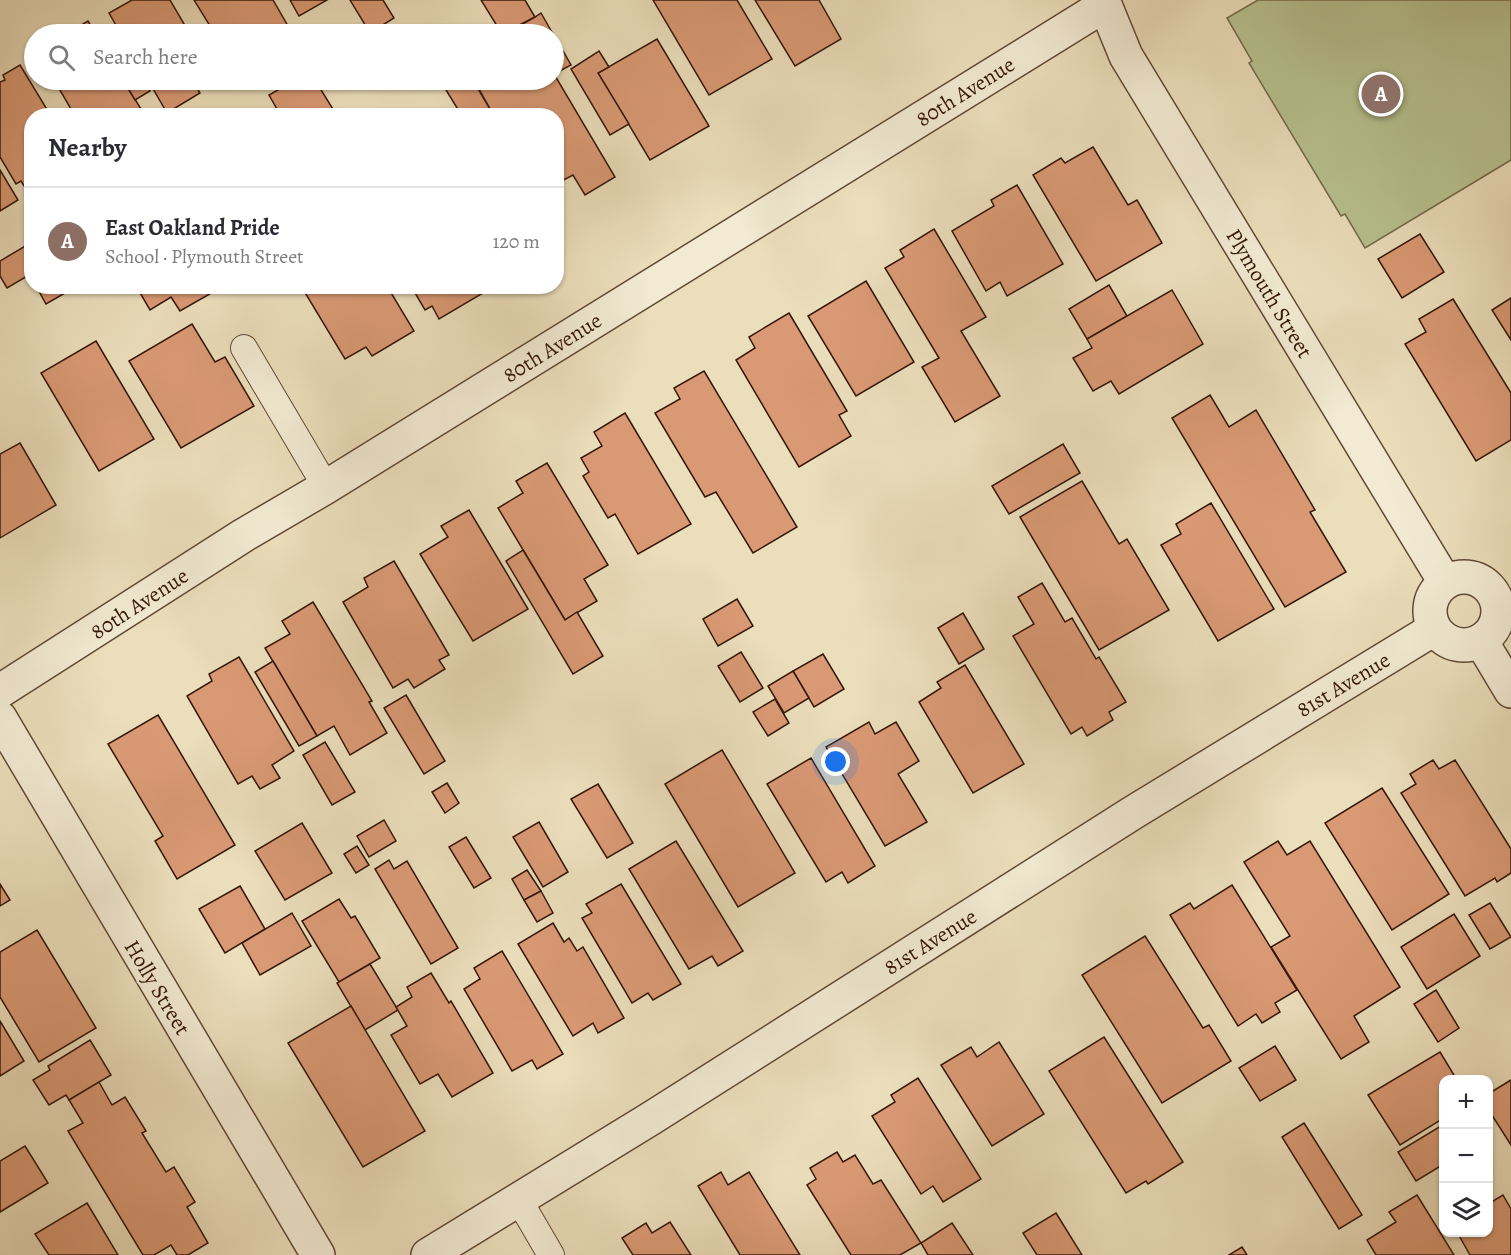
<!DOCTYPE html>
<meta charset="utf-8">
<style>
:root{--surface:#fff;--page:#f7f7f7;--text:#2b2b33;--muted:#7c7c81;--line:#e1e1e2;--accent:#1a73e8}
body{margin:0;font-family:Alegreya,serif;background:var(--page);color:var(--text)}
.controls{position:absolute;right:18px;bottom:18px;display:grid;overflow:hidden;border-radius:12px;box-shadow:0 2px 4px #0004}
.controls button{width:54px;height:54px;display:grid;place-items:center;padding:0;border:0;border-bottom:2px solid var(--line);background:var(--surface);color:var(--text);font:30px sans-serif}
.you{position:absolute;left:836px;top:762px;width:21px;height:21px;margin:-15px;border:4px solid #fff;border-radius:50%;background:#1a73e8;box-shadow:0 0 0 9px #1a73e833}
.badge{display:grid;place-items:center;width:39px;height:39px;border-radius:50%;background:var(--accent);color:#fff;font-size:20px;font-weight:700}
.pin{position:absolute;translate:-50% -50%;border:3px solid #fff;box-shadow:0 2px 6px #0006}
.list{margin:0;padding:0;list-style:none}
h2{display:flex;justify-content:space-between;align-items:center;height:78px;margin:0;padding:0 24px;font-size:26px}
h2 small{font-size:20px;font-weight:400;color:var(--muted)}
.list li{display:grid;grid-template-columns:39px 1fr auto;gap:18px;align-items:center;box-sizing:border-box;height:108px;padding:0 24px;border-top:2px solid var(--line)}
.list b{display:block;font-size:22px;white-space:nowrap}
.list p{margin:0;font-size:20px;white-space:nowrap;color:var(--muted)}
.list em{font-size:20px;font-style:normal;color:var(--muted)}
.icon{flex:none;width:33px;height:33px;fill:none;stroke:currentColor;stroke-width:2;stroke-linecap:round;stroke-linejoin:round}
.map{position:relative;flex:none;width:1511px;height:1255px;overflow:hidden}
.search{position:absolute;background:var(--surface);box-shadow:0 2px 4px #0004;left:24px;top:24px;width:540px;height:66px;display:flex;align-items:center;gap:15px;box-sizing:border-box;padding:0 21px;border-radius:33px;color:var(--muted);font-size:22px}
.panel{position:absolute;background:var(--surface);box-shadow:0 2px 4px #0004;left:24px;top:108px;width:540px;height:186px;border-radius:24px}
.map>svg:first-child{display:block}
.green{fill:#b8c190;stroke:#766c4c;stroke-width:1.5}
.building{fill:#d99974;stroke:#351709;stroke-width:1.5}
.lines{fill:none;stroke-linecap:round;stroke-linejoin:round}
.service-casing{stroke:#624936;stroke-width:28}
.minor-casing{stroke:#624936;stroke-width:36}
.service{stroke:#f2ead3;stroke-width:26}
.minor{stroke:#f2ead3;stroke-width:33}
.labels{text-anchor:middle;stroke-width:5;stroke-linejoin:round;paint-order:stroke}
.street-label{font-size:22px;fill:#351709;stroke:#f2ead3}
</style>
<div class="map">
<svg width="1511" height="1255" viewBox="0 0 1511 1255">
<rect width="100%" height="100%" fill="#ebdebb"/>
<filter id="stains"><feTurbulence type="fractalNoise" baseFrequency=".00333" numOctaves="4"/><feColorMatrix values="0 0 0 0 .2 0 0 0 0 .09 0 0 0 0 .02 0 0 0 .5 -.17"/></filter>
<radialGradient id="worn" r=".72"><stop offset=".6" stop-color="#630" stop-opacity="0"/><stop offset="1" stop-color="#630" stop-opacity=".3"/></radialGradient>
<polygon class="green" points="1258,0 1511,0 1511,160 1365,248 1345,214 1341,216 1249,63 1252,61 1227,18"/>
<g class="building">
<polygon points="132,0 170,0 190,34 121,34 109,13"/>
<polygon points="194,0 273,0 288,26 273,34 215,34"/>
<polygon points="290,0 327,0 299,16"/>
<polygon points="350,0 383,0 394,18 370,33"/>
<polygon points="481,0 525,0 535,17 502,34"/>
<polygon points="653,0 737,0 772,59 709,95"/>
<polygon points="755,0 819,0 841,39 795,66"/>
<polygon points="541,13 553,34 505,34 535,17"/>
<polygon points="88,21 96,34 66,34"/>
<polygon points="554,35 571,65 554,74 615,177 585,195 573,175 556,184 556,116 494,116 474,80 554,80"/>
<polygon points="657,39 709,126 650,160 598,73"/>
<polygon points="599,51 609,67 598,73 629,124 610,135 571,69"/>
<polygon points="20,65 51,116 32,116 32,198 21,181 16,184 0,157 0,82 5,80 3,75"/>
<polygon points="54,80 123,80 141,109 129,116 75,116"/>
<polygon points="123,80 144,80 150,91 135,100"/>
<polygon points="148,80 192,80 200,93 167,113"/>
<polygon points="295,80 315,80 336,114 281,116 269,95"/>
<polygon points="463,80 473,80 494,116 462,116 446,90"/>
<polygon points="1093,147 1128,205 1137,200 1162,243 1096,281 1033,175 1061,158 1065,163"/>
<polygon points="0,170 18,200 0,211"/>
<polygon points="1017,185 1063,264 1007,296 1000,282 986,291 952,231 994,206 991,200"/>
<polygon points="934,229 986,317 961,331 1000,396 955,422 922,367 939,358 885,268 904,257 900,250"/>
<polygon points="1420,234 1444,272 1402,298 1378,259"/>
<polygon points="32,242 32,279 29,275 7,288 0,276 0,261"/>
<polygon points="866,281 914,362 856,396 808,316"/>
<polygon points="1109,285 1127,316 1087,339 1069,309"/>
<polygon points="36,286 70,286 72,289 46,304"/>
<polygon points="136,286 213,286 215,291 180,311 171,297 150,310"/>
<polygon points="301,286 387,286 414,331 372,356 366,347 345,359"/>
<polygon points="411,286 479,286 483,293 439,319 432,306 425,310"/>
<polygon points="1172,290 1203,344 1119,394 1111,381 1093,391 1073,358 1092,348 1087,339"/>
<polygon points="1511,298 1511,340 1492,310"/>
<polygon points="1453,299 1511,393 1511,440 1476,461 1405,344 1426,332 1419,319"/>
<polygon points="789,313 847,411 839,415 851,436 799,467 736,360 755,348 749,337"/>
<polygon points="192,324 215,362 225,357 254,406 181,448 129,361"/>
<polygon points="96,341 154,439 99,471 41,373"/>
<polygon points="704,371 797,527 753,553 716,492 705,497 655,413 680,399 674,388"/>
<polygon points="1210,395 1229,427 1256,410 1315,510 1310,512 1346,572 1285,607 1172,418"/>
<polygon points="625,413 691,524 638,554 615,514 608,518 583,476 589,472 581,458 602,446 594,432"/>
<polygon points="20,443 56,505 0,538 0,454"/>
<polygon points="1063,444 1080,473 1009,514 992,486"/>
<polygon points="547,463 608,565 584,579 597,601 565,620 498,508 523,493 516,481"/>
<polygon points="1082,481 1119,544 1127,539 1169,610 1099,650 1020,517"/>
<polygon points="1211,503 1274,609 1218,641 1161,545 1181,534 1176,524"/>
<polygon points="469,510 528,609 473,641 420,554 448,537 441,526"/>
<polygon points="523,550 565,620 577,612 603,656 573,674 506,561"/>
<polygon points="394,561 449,655 439,660 445,669 414,688 408,679 393,688 343,602 368,587 364,578"/>
<polygon points="1042,583 1065,622 1072,618 1096,659 1099,657 1126,702 1109,712 1113,720 1087,736 1082,727 1071,734 1013,636 1034,624 1018,597"/>
<polygon points="737,599 753,626 718,646 703,619"/>
<polygon points="313,602 372,701 369,702 387,733 350,755 334,726 317,736 265,648 290,634 282,621"/>
<polygon points="963,613 984,649 959,664 938,628"/>
<polygon points="741,652 763,688 740,702 718,666"/>
<polygon points="823,654 844,689 814,707 793,671"/>
<polygon points="239,657 294,751 272,765 280,778 260,789 252,776 238,784 187,696 212,681 209,674"/>
<polygon points="273,661 317,736 299,746 255,672"/>
<polygon points="965,665 1024,764 973,793 919,702 941,688 937,682"/>
<polygon points="793,671 809,698 784,713 768,686"/>
<polygon points="406,695 445,761 424,774 384,708"/>
<polygon points="775,699 789,723 768,736 753,712"/>
<polygon points="158,715 235,845 177,879 155,841 163,836 108,744"/>
<polygon points="869,722 875,734 896,722 919,761 898,774 927,822 885,846 826,747"/>
<polygon points="325,742 355,792 332,805 303,755"/>
<polygon points="722,750 795,873 738,907 665,784"/>
<polygon points="811,758 875,866 848,883 842,872 826,882 767,784"/>
<polygon points="1433,760 1439,769 1455,760 1511,849 1511,873 1497,882 1495,878 1465,896 1401,793 1416,784 1410,774"/>
<polygon points="447,783 459,803 445,813 432,792"/>
<polygon points="598,784 633,843 607,858 571,799"/>
<polygon points="1382,788 1449,894 1392,930 1325,823"/>
<polygon points="384,820 396,841 369,857 357,836"/>
<polygon points="539,822 568,872 543,887 513,837"/>
<polygon points="302,823 332,873 285,900 255,851"/>
<polygon points="466,837 491,878 474,888 449,847"/>
<polygon points="676,841 743,951 718,966 712,956 689,969 629,869"/>
<polygon points="1278,841 1287,855 1310,841 1400,987 1354,1016 1369,1042 1341,1059 1271,947 1290,936 1244,862"/>
<polygon points="357,846 369,865 356,873 344,854"/>
<polygon points="389,860 394,869 407,861 458,948 431,964 375,869"/>
<polygon points="527,870 541,891 524,900 512,879"/>
<polygon points="0,884 10,900 0,906"/>
<polygon points="621,884 681,984 653,1000 648,993 632,1003 582,918 592,913 586,904"/>
<polygon points="1232,885 1297,990 1275,1003 1280,1012 1262,1023 1256,1014 1238,1026 1170,915 1190,903 1194,909"/>
<polygon points="240,886 265,929 225,953 199,909"/>
<polygon points="541,891 553,913 537,922 524,900"/>
<polygon points="339,899 351,918 355,916 380,958 339,982 302,921"/>
<polygon points="1490,903 1511,937 1490,949 1469,915"/>
<polygon points="292,913 311,946 260,975 242,943"/>
<polygon points="1454,914 1480,956 1427,989 1401,947"/>
<polygon points="553,923 564,942 569,938 577,951 583,947 624,1018 598,1033 593,1023 573,1036 518,944"/>
<polygon points="37,930 96,1028 39,1062 0,997 0,952"/>
<polygon points="1145,936 1203,1028 1209,1025 1231,1061 1162,1103 1082,975"/>
<polygon points="502,951 563,1054 537,1069 532,1060 512,1071 464,989 480,979 474,968"/>
<polygon points="370,964 398,1010 365,1030 337,983"/>
<polygon points="431,973 449,1003 451,1001 493,1073 452,1097 438,1074 420,1084 391,1035 407,1026 396,1007 412,997 407,987"/>
<polygon points="1436,990 1459,1028 1438,1042 1414,1004"/>
<polygon points="351,1006 425,1131 363,1167 288,1043"/>
<polygon points="0,1021 24,1061 0,1076"/>
<polygon points="1104,1037 1183,1162 1148,1184 1146,1181 1126,1193 1049,1071"/>
<polygon points="90,1040 111,1075 69,1100 66,1095 49,1105 33,1080 50,1070 48,1066"/>
<polygon points="999,1042 1044,1114 992,1146 941,1065 971,1047 977,1057"/>
<polygon points="1275,1046 1296,1080 1260,1101 1239,1068"/>
<polygon points="1440,1052 1457,1080 1444,1080 1444,1106 1442,1107 1444,1118 1400,1145 1368,1095"/>
<polygon points="918,1078 981,1179 943,1202 933,1186 921,1194 872,1116 895,1102 891,1095"/>
<polygon points="1511,1080 1511,1145 1488,1109 1488,1094"/>
<polygon points="99,1082 112,1105 125,1097 146,1131 142,1133 166,1172 174,1167 195,1202 187,1207 208,1243 188,1255 177,1255 171,1245 154,1255 143,1255 68,1131 83,1123 69,1100"/>
<polygon points="1304,1123 1362,1215 1339,1229 1282,1137"/>
<polygon points="1444,1124 1444,1164 1416,1181 1398,1152"/>
<polygon points="25,1146 48,1183 0,1212 0,1161"/>
<polygon points="837,1152 843,1162 855,1155 873,1184 881,1180 921,1243 900,1255 851,1255 807,1185 816,1179 810,1168"/>
<polygon points="721,1172 728,1185 749,1172 800,1255 740,1255 698,1186"/>
<polygon points="1417,1195 1454,1255 1376,1255 1367,1240 1396,1222 1389,1212"/>
<polygon points="1503,1195 1511,1209 1511,1255 1470,1255 1457,1232 1488,1232 1488,1204"/>
<polygon points="87,1203 118,1255 49,1255 35,1234"/>
<polygon points="1056,1213 1082,1255 1037,1255 1023,1233"/>
<polygon points="670,1222 691,1255 633,1255 622,1238 646,1223 652,1233"/>
<polygon points="952,1223 973,1255 928,1255 921,1243"/>
<polygon points="1242,1247 1247,1255 1229,1255"/>
</g>
<g class="lines">
<defs>
<g id="service">
<polyline points="244,348 326,487"/>
<polyline points="519,1200 551,1255"/>
</g>
<g id="minor">
<polyline points="1103,0 1126,56 1445,582"/>
<circle cx="1464" cy="611" r="34"/>
<polyline points="1481,641 1511,691"/>
<polyline points="0,691 244,535 326,487 1105,5"/>
<polyline points="0,718 318,1255"/>
<polyline points="428,1255 650,1119 1134,812 1434,629"/>
</g>
</defs>
<use href="#service" class="service-casing"/>
<use href="#minor" class="minor-casing"/>
<use href="#service" class="service"/>
<use href="#minor" class="minor"/>
</g>
<g class="labels">
<g class="street-label">
<text transform="translate(965 91) rotate(-32)" y="8">80th Avenue</text>
<text transform="translate(1270 293) rotate(59)" y="8">Plymouth Street</text>
<text transform="translate(552 347) rotate(-32)" y="8">80th Avenue</text>
<text transform="translate(139 603) rotate(-33)" y="8">80th Avenue</text>
<text transform="translate(1343 684) rotate(-31)" y="8">81st Avenue</text>
<text transform="translate(930 941) rotate(-32)" y="8">81st Avenue</text>
<text transform="translate(158 987) rotate(59)" y="8">Holly Street</text>
</g>
</g>
<rect width="100%" height="100%" filter="url(#stains)"/>
<rect width="100%" height="100%" fill="url(#worn)"/>
</svg>
<div class="controls">
<button>+</button>
<button>−</button>
<button><svg class="icon" aria-label="layers" viewBox="0 0 24 24"><path d="M12 4l9 5-9 5-9-5zM3 14l9 5 9-5"/></svg></button>
</div>
<div class="you"></div>
<div class="pin badge" style="left:1381px;top:94px;background:#8d6e63">A</div>
<div class="search"><svg class="icon" aria-label="search" viewBox="0 0 24 24"><circle cx="10" cy="10" r="6"/><path d="M15 15l6 6"/></svg>Search here</div>
<section class="panel">
<h2>Nearby<small></small></h2>
<ul class="list">
<li><span class="badge" style="background:#8d6e63">A</span><div><b>East Oakland Pride</b><p>School · Plymouth Street</p></div><em>120 m</em></li>
</ul>
</section>
</div>
